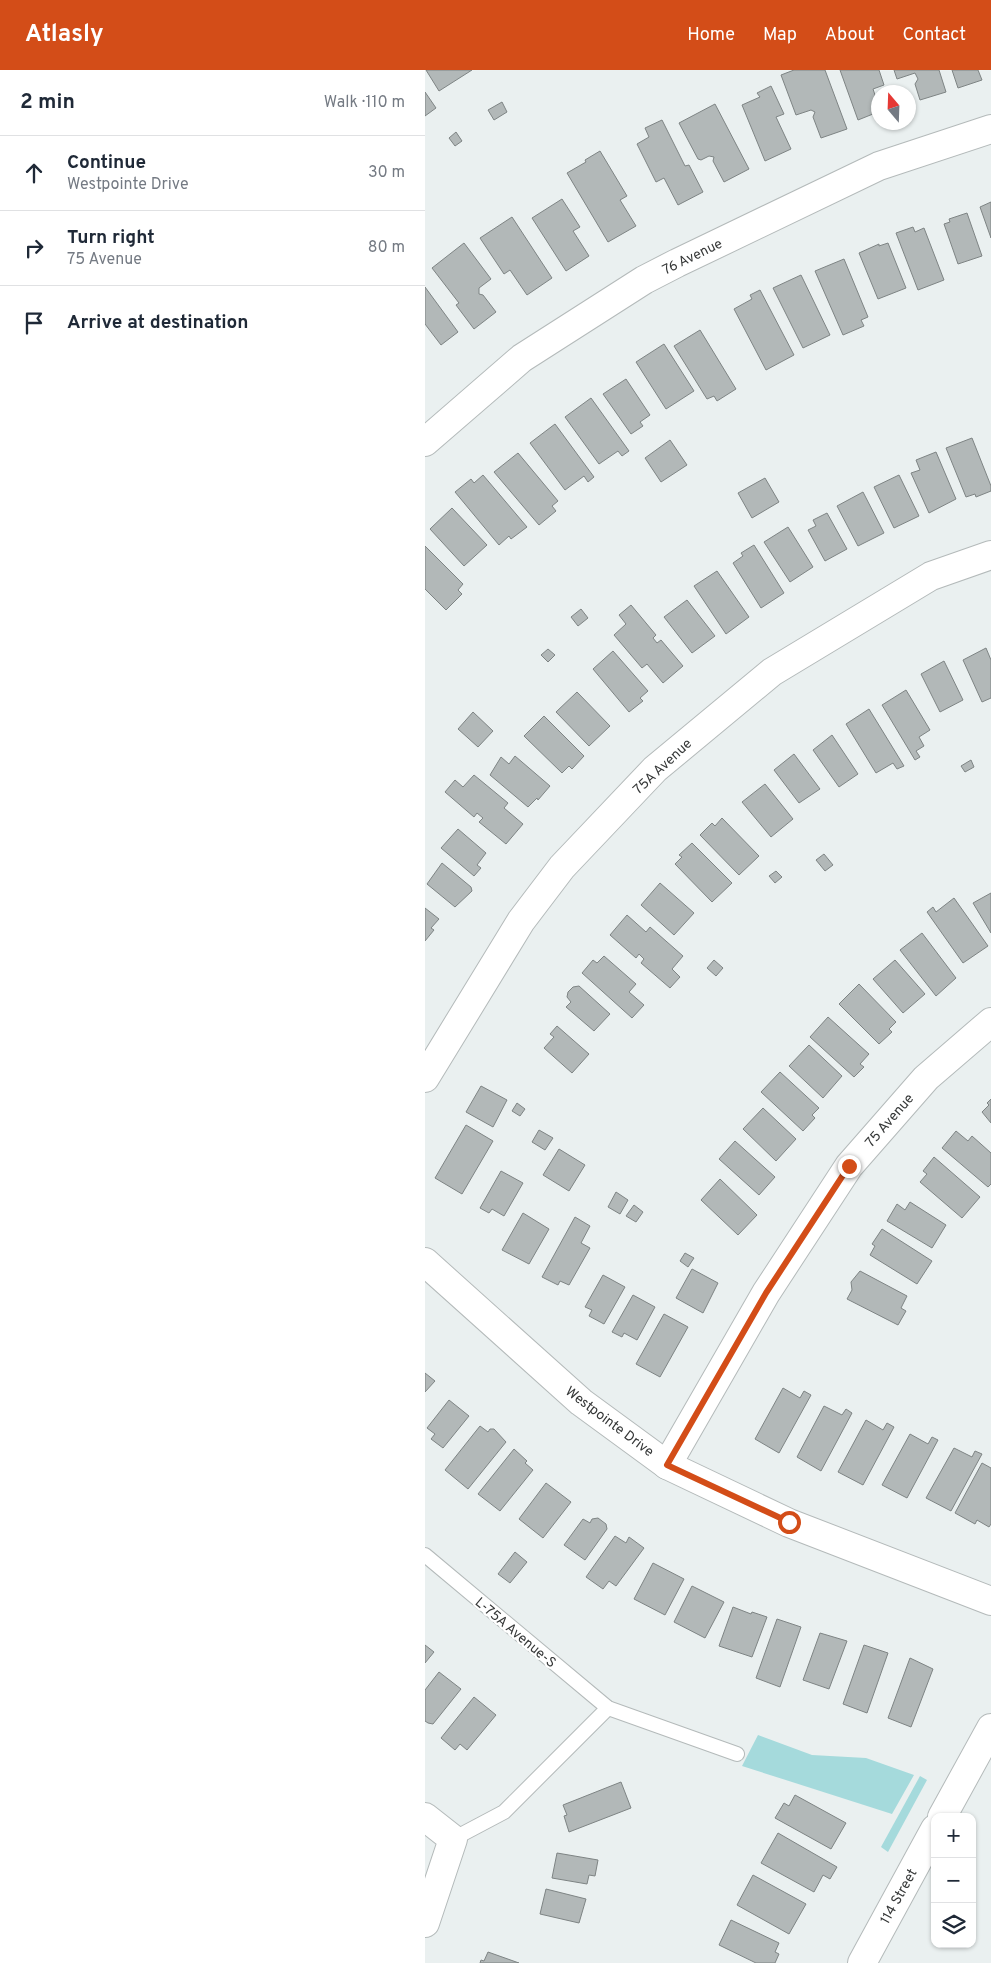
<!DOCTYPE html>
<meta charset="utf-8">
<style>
:root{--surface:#fff;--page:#f6f6f7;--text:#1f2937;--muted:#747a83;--line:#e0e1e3;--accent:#d34d18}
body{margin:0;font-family:Overpass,sans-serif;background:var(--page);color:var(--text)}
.controls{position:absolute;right:15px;bottom:15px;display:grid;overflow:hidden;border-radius:10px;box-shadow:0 1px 4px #0004}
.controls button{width:45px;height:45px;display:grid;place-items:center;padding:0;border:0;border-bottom:1px solid var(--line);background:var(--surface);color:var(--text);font:25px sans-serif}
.compass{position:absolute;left:446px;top:15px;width:45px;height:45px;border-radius:50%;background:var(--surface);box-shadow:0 1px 4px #0004;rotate:341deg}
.stop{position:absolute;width:15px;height:15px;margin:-11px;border:4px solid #d34d18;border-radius:50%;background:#fff}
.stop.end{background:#d34d18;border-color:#fff;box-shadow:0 1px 5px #0008}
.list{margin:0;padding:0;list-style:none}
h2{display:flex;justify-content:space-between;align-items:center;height:65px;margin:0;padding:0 20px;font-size:21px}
h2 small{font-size:16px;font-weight:400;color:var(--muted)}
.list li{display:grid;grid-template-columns:32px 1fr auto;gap:15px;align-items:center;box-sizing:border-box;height:75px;padding:0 20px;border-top:1px solid var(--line)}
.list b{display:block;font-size:19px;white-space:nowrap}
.list p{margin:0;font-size:16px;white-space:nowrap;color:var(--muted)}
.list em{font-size:16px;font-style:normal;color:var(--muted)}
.icon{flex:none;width:28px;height:28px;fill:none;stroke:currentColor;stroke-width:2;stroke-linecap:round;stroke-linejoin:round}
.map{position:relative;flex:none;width:566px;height:1893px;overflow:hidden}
header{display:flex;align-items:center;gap:30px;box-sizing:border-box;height:70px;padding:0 25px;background:var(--accent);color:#fff}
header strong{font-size:24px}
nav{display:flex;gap:28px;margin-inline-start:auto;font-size:18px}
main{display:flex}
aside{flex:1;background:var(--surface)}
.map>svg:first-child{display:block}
.green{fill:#a5dadc}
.building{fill:#b2b8b8;stroke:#7e8484}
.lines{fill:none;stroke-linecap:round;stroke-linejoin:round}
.service-casing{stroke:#b4baba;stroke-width:16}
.minor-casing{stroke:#b4baba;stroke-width:30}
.tertiary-casing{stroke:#b4baba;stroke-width:30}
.service{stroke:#fff;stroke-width:14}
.minor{stroke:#fff;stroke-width:28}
.tertiary{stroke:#fff;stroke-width:28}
.route{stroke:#d34d18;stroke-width:6}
.labels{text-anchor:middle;stroke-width:4.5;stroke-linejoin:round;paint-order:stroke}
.street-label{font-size:14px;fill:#363838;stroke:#fff}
</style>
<header>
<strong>Atlasly</strong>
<nav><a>Home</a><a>Map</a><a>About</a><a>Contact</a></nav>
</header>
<main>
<aside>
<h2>2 min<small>Walk · 110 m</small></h2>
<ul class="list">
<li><svg class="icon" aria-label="ahead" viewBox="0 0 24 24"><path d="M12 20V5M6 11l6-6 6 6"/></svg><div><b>Continue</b><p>Westpointe Drive</p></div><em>30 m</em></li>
<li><svg class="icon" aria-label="right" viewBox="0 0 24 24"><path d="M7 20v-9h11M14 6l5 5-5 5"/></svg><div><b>Turn right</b><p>75 Avenue</p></div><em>80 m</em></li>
<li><svg class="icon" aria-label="arrive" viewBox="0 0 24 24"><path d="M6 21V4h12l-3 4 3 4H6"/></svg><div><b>Arrive at destination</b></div></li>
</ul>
</aside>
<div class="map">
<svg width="566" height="1893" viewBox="0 0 566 1893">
<rect width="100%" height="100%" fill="#eaf0f0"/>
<g class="green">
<polygon points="333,1665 387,1685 441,1688 489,1705 467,1744 317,1696"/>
<polygon points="495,1706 502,1710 463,1782 456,1777"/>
</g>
<g class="building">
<polygon points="1,0 47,0 14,21"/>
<polygon points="369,0 400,0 422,59 396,68 388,47 390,42 386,40 371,45 356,5"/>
<polygon points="415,0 454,0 459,15 448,19 453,34 453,42 433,50"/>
<polygon points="469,0 514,0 521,22 495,30 490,14 493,9 490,3 472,9"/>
<polygon points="527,0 553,0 557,10 533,18"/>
<polygon points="346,16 359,44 351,47 366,79 340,91 317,35 335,27 332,23"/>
<polygon points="0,22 11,38 0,46"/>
<polygon points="77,32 82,42 69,50 63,40"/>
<polygon points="290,34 324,99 299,112 288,91 289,87 284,86 276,90 273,89 254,53"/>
<polygon points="237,50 260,96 264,95 278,122 253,135 239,108 231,112 212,74 224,67 220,58"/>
<polygon points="31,62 37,71 30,76 24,68"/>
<polygon points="175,81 202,126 195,130 211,156 183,172 142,103 161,92 160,90"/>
<polygon points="137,129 155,157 148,161 164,186 141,201 107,148"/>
<polygon points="566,132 566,168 555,137"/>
<polygon points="542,143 557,186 533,194 519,154 525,152 524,149"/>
<polygon points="87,147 127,208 102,225 85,200 79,204 55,168"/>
<polygon points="488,157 490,162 499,158 519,210 493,220 471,163"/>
<polygon points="39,173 66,209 54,218 54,224 58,225 71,242 49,259 31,235 34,233 7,198"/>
<polygon points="463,173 481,218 453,229 434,183 454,174 454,176"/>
<polygon points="419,189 443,247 436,250 439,256 418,265 390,201"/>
<polygon points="376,205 405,265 378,278 348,218"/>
<polygon points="0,217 33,262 16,275 0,254"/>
<polygon points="335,220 369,285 341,300 309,239 327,229 325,225"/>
<polygon points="275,260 311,319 292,331 289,326 282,329 249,276"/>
<polygon points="239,274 269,321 241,339 211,292"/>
<polygon points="201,309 225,345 215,352 218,356 206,364 178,324"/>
<polygon points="166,328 204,381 197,386 193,381 174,394 140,347"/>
<polygon points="130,354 169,407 163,412 159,406 140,420 105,373"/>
<polygon points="547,368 566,416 566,421 551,427 550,424 541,427 521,378"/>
<polygon points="245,370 262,395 236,412 220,388"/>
<polygon points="511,382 531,429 504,443 486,403 495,400 491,390"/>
<polygon points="93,383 133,431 127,436 131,441 114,455 69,402"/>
<polygon points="58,405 102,457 86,469 84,466 74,475 30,422 46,409 49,413"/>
<polygon points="474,405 494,446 469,458 449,417"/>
<polygon points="340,408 354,432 327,448 313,423"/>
<polygon points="438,422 459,463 433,476 412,436"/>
<polygon points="27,438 62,475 39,496 5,459"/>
<polygon points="402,443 422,479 400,491 383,460 391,456 388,450"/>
<polygon points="363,457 388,497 365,512 339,472"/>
<polygon points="329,475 359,523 336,538 308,493 318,486 316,483"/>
<polygon points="0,476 38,514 33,520 37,524 21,540 0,519"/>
<polygon points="292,501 324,547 301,564 269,516"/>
<polygon points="262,530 290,566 267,583 239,547"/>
<polygon points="206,535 231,565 228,568 232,573 236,570 258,596 238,613 222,594 217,598 189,565 201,554 194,545"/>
<polygon points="156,539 163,548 153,556 146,547"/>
<polygon points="561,578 566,590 566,628 557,632 538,590"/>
<polygon points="123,579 130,585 123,592 116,585"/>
<polygon points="188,581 223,621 215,628 218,631 204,642 168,599"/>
<polygon points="519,591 538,630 515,642 496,604"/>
<polygon points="481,620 505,660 494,667 499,676 491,681 495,687 490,690 457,635"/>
<polygon points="152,622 185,656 164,676 131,642"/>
<polygon points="444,639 479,696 472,699 468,693 451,703 421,654"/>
<polygon points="48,642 68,661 53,677 33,659"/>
<polygon points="119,646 159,686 147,699 144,696 137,703 99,666"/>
<polygon points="407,665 433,704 414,717 388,680"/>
<polygon points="369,684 395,719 374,733 349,700"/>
<polygon points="90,686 125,716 113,730 112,728 103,737 65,705 76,687 84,694"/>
<polygon points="546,690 549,697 540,702 536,696"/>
<polygon points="49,705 83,733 79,738 98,754 81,774 54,752 58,748 52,743 49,747 20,722 30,710 38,717"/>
<polygon points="340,714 368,749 346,767 317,732"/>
<polygon points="297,748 334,786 314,805 275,765 287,753 290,756"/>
<polygon points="33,759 61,783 52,795 56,798 49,806 16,778"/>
<polygon points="267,773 307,813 287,832 250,794 257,787 254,785"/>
<polygon points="399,784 408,795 400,801 391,790"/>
<polygon points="17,793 46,817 47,821 30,837 2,814"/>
<polygon points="351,801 357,807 350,813 344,806"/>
<polygon points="235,813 269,843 249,865 216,835"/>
<polygon points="566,823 566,863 548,833"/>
<polygon points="529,828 563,876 538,893 502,842 508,837 511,842"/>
<polygon points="0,838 14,849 6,858 9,860 0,871"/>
<polygon points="202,845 221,862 225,857 258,886 247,899 255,907 245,918 216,893 219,889 214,884 211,888 185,865"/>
<polygon points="497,863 531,908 511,926 475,880"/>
<polygon points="179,886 211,914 204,922 219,935 207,948 157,903 168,890 172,893"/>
<polygon points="289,890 298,898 291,906 282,898"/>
<polygon points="470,890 500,924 478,943 448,909"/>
<polygon points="434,914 471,952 464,959 467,962 454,974 414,934"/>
<polygon points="154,916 185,944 169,961 141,937 146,932 142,927 143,922 148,917"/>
<polygon points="403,947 444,984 435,994 439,997 429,1007 385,967"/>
<polygon points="132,956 164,984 147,1003 119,978 129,967 125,964"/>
<polygon points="384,975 417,1006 398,1028 364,996"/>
<polygon points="355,1002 394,1038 387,1045 390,1048 378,1061 336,1022"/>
<polygon points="56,1016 82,1030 68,1057 41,1042"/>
<polygon points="566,1029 566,1053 557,1042 564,1035 562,1033"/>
<polygon points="92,1033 100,1039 95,1046 87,1041"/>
<polygon points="338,1038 371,1069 351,1091 318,1059"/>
<polygon points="41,1055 68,1071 37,1124 10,1108"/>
<polygon points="114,1060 128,1068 120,1080 107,1072"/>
<polygon points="531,1061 543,1071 547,1066 566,1083 566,1114 563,1117 517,1078"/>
<polygon points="310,1071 350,1107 334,1125 294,1089"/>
<polygon points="134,1079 160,1095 144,1121 118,1105"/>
<polygon points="509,1087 555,1127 537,1148 495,1112 502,1104 498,1101"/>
<polygon points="76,1101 98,1113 79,1146 67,1139 64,1143 55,1138"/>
<polygon points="295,1109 332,1145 313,1165 276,1130"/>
<polygon points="191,1122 203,1130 195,1144 183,1137"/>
<polygon points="485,1132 521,1155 507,1178 462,1151 472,1134 480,1140"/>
<polygon points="209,1135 218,1142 211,1152 201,1146"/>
<polygon points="98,1143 124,1159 104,1194 77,1180"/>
<polygon points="150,1147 165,1156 156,1173 165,1178 144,1215 135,1211 133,1215 117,1207"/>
<polygon points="457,1159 507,1191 492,1214 445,1185 450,1176 447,1174"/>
<polygon points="260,1183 269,1188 263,1197 255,1191"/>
<polygon points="267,1199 293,1213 278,1243 251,1228"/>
<polygon points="435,1201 482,1226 476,1238 481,1241 473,1255 422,1229 427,1220 426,1212"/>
<polygon points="178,1205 200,1217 179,1254 164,1246 167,1240 160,1237"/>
<polygon points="208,1225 230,1237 212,1270 199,1263 197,1267 187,1262"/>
<polygon points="239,1244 263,1257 235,1307 211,1294"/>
<polygon points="0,1303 10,1311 0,1322"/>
<polygon points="358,1318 375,1328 379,1321 386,1325 354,1383 330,1369"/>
<polygon points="24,1330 44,1346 18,1378 6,1369 10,1364 2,1358"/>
<polygon points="399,1336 417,1345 421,1339 427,1343 396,1401 372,1387"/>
<polygon points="441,1350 458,1360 462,1353 469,1357 438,1415 413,1402"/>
<polygon points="55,1356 63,1362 65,1359 69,1359 81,1372 43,1419 20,1400"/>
<polygon points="485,1364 503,1374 507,1367 513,1370 482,1428 457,1415"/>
<polygon points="529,1378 547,1387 550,1381 557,1384 526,1441 501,1428"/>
<polygon points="89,1379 102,1391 100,1393 108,1400 75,1441 53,1424"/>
<polygon points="557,1393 566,1398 566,1454 564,1457 552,1450 550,1454 530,1443"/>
<polygon points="121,1413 146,1432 118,1468 94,1449"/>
<polygon points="173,1448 181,1454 182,1459 160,1490 139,1475 158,1449 165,1453 167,1449"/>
<polygon points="190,1466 201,1473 204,1467 219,1478 191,1516 184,1511 178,1519 161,1507"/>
<polygon points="90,1482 102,1492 85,1513 73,1504"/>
<polygon points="228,1493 259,1509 240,1545 209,1529"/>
<polygon points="267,1516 299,1532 280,1568 249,1552"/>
<polygon points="308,1537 326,1544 327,1542 342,1547 327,1587 294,1576"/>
<polygon points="352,1549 376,1557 355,1617 331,1608"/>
<polygon points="395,1563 422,1571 404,1619 378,1610"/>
<polygon points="0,1575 9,1582 0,1593"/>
<polygon points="439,1575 463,1583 442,1643 418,1634"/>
<polygon points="485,1588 508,1599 486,1657 463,1648"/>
<polygon points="14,1602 36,1619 8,1654 3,1653 0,1651 0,1620"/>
<polygon points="49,1627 71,1645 42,1680 35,1674 30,1680 16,1668"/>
<polygon points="196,1712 206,1738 144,1762 139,1746 142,1745 138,1735"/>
<polygon points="370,1725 421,1753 406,1779 350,1748 359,1733 364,1736"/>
<polygon points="353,1763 412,1797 405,1809 398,1805 389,1822 336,1793"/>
<polygon points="132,1783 173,1790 170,1806 164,1805 162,1814 127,1808"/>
<polygon points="328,1805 381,1834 364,1864 312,1835"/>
<polygon points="121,1819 161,1829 154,1853 115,1844"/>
<polygon points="306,1850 354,1873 350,1882 354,1884 350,1893 331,1893 294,1875"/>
<polygon points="63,1882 94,1893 55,1893 56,1890 59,1891"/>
</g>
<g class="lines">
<defs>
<g id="service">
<polyline points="0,1485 183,1638 312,1684"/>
<polyline points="28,1769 79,1742 183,1638"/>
</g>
<g id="minor">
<polyline points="0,372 97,288 219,210 252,193 454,96 566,59"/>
<polyline points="0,1008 96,851 137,797 230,699 347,602 506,506 566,485"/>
<polyline points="242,1395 341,1223 424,1096 501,1008 566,952"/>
<polyline points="0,1747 28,1769 0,1853"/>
</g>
<g id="tertiary">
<polyline points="0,1192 156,1332 242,1395 364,1453 566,1531"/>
<polyline points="517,1747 566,1658"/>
<polyline points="437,1893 510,1759"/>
</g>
</defs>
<use href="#service" class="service-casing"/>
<use href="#minor" class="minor-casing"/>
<use href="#tertiary" class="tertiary-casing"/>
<use href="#service" class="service"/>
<use href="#minor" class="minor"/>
<use href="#tertiary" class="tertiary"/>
</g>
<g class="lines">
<polyline class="route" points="364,1452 242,1395 341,1223 424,1096"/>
</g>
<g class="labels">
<g class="street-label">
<text transform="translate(267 186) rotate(-26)" y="5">76 Avenue</text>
<text transform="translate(237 696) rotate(-43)" y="5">75A Avenue</text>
<text transform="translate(464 1050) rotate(-49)" y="5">75 Avenue</text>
<text transform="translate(185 1351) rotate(37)" y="5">Westpointe Drive</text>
<text transform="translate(91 1562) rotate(40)" y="5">L-75A Avenue-S</text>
<text transform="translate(473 1826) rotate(-61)" y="5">114 Street</text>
</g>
</g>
</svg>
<div class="controls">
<button>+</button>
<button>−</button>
<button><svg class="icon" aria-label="layers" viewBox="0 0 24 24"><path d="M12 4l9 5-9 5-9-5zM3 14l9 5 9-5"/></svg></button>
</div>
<svg class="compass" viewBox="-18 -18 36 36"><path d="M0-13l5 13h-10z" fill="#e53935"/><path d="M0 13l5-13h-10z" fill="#747a83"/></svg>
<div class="stop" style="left:364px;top:1452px"></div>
<div class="stop end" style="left:424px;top:1096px"></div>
</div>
</main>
